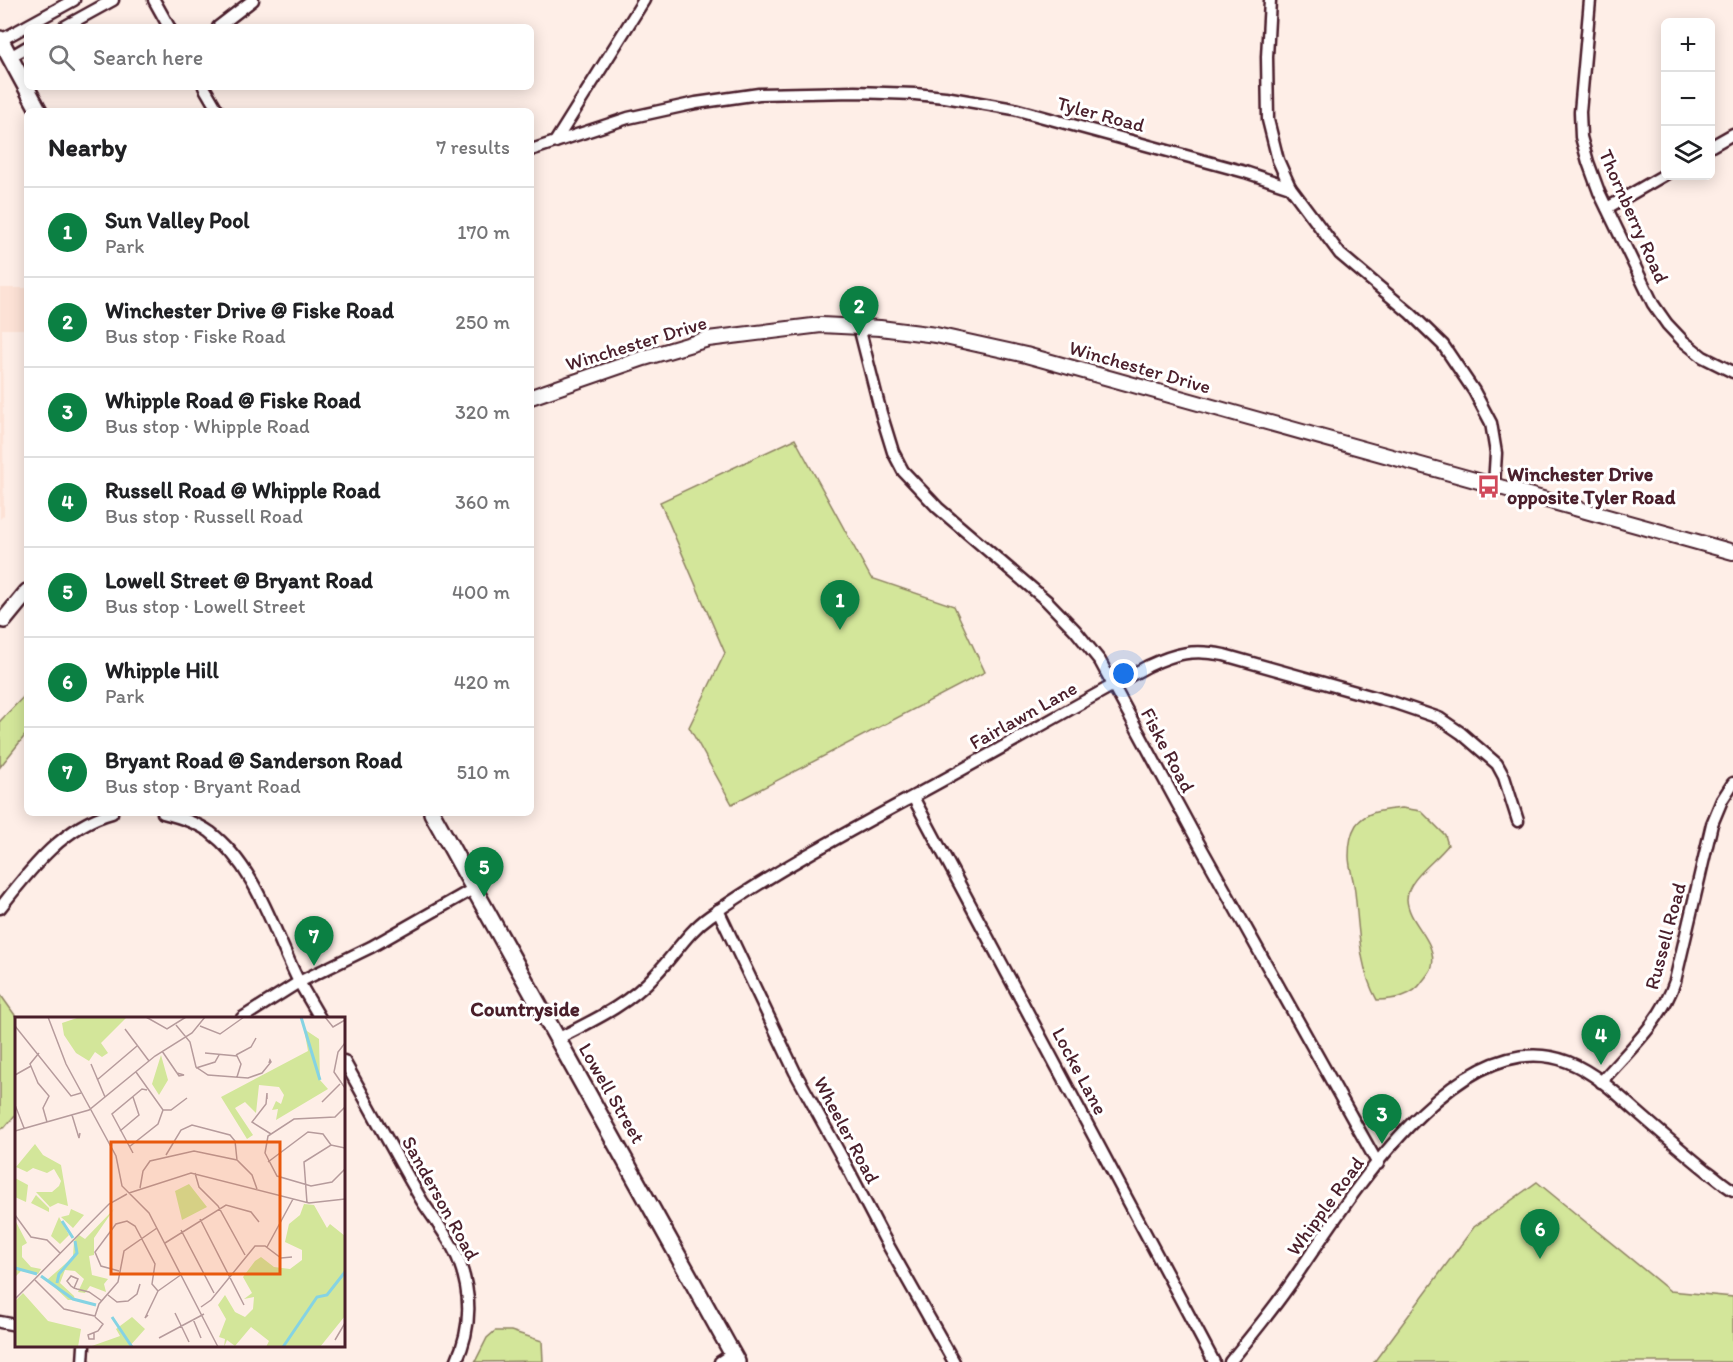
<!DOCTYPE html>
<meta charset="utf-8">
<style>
:root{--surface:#fff;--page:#f6f6f6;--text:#202124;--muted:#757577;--line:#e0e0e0;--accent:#0b8043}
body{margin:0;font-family:Itim,sans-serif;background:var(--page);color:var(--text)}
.controls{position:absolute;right:18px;top:18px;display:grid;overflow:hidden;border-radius:9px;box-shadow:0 3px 15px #0003}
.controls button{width:54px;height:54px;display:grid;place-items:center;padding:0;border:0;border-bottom:2px solid var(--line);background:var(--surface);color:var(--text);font:30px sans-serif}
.you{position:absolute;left:1124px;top:674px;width:21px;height:21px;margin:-15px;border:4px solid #fff;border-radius:50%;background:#1a73e8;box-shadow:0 0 0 9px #1a73e833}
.badge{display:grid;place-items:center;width:39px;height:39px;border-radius:50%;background:var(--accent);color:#fff;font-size:20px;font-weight:700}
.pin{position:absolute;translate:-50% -50px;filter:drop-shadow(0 2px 3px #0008)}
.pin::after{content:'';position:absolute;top:32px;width:21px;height:18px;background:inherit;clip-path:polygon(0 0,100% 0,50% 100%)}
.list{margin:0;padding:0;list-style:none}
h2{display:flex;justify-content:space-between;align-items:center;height:78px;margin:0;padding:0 24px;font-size:26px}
h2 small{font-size:20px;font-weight:400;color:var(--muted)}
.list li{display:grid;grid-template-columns:39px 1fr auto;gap:18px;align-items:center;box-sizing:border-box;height:90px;padding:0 24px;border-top:2px solid var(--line)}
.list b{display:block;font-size:22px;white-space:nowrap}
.list p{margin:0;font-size:20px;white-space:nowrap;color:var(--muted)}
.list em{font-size:20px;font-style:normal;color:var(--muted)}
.icon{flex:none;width:33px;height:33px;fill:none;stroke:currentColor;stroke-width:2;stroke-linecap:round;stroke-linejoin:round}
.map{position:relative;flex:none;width:1733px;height:1362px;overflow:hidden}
.search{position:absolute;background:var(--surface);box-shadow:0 3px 15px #0003;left:24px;top:24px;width:510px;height:66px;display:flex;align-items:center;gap:15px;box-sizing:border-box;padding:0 21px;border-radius:9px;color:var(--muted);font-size:22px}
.panel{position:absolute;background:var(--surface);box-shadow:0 3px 15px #0003;left:24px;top:108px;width:510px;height:708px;border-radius:9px}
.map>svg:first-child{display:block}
.built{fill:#fde2d6}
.green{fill:#d3e69a;stroke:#8e8262;stroke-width:1.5}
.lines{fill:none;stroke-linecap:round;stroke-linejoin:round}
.minor-casing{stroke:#4a1f2b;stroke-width:15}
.tertiary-casing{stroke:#4a1f2b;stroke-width:18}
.secondary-casing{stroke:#4a1f2b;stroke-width:20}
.minor{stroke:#fff;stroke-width:10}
.tertiary{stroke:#fff;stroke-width:14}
.secondary{stroke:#fff;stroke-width:15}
.labels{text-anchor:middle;stroke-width:6;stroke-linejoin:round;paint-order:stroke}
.street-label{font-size:20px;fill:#4a1f2b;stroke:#fff}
.poi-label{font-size:20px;font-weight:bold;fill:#4a1f2b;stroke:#fff;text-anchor:start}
.neighbourhood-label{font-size:21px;font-weight:bold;fill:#4a1f2b;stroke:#fff}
.inset-river{fill:none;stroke:#85d3e3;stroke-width:3}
.inset-road{fill:none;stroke:#b69b9c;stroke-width:1.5}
.view{fill:#e8590c;fill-opacity:0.15;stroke:#e8590c;stroke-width:3}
.inset-edge{fill:none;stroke:#4a1f2b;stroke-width:3}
</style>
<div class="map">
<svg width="1733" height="1362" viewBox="0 0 1733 1362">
<rect width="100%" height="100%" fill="#feeee7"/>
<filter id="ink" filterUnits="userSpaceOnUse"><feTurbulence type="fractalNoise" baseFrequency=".0167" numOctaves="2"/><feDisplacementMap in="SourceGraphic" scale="12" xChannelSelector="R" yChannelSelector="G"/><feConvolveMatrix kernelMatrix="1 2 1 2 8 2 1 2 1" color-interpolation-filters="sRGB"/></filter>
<g filter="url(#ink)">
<polygon class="built" points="0,288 27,288 27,329 2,329 4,515 0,519"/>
<g class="green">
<polygon points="795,439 871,578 954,606 985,672 732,804 689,727 725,653 660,502"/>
<polygon points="27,693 27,733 0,767 0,721"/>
<path d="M1402,808L1421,811L1445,835L1448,845C1437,860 1407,879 1407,899C1408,924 1438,940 1432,967C1431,971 1425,978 1422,982C1413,996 1393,1000 1377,1000C1359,969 1359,928 1355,892C1354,880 1349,868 1349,856C1349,846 1351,833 1356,825C1367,810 1385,810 1402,808Z"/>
<polygon points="0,994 17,1018 16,1114 5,1127 0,1129"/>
<polygon points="1537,1182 1670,1291 1733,1297 1733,1362 1374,1362 1474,1227"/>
<polygon points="495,1331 511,1331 542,1341 543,1361 475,1362 487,1338"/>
</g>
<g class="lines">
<defs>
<g id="minor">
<polyline points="154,0 169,27"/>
<polyline points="1270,0 1267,57 1268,120 1278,160 1290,187"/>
<polyline points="1590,0 1580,112 1581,137 1588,162 1599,192 1653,304 1667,324 1683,341 1703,357 1733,372"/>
<polyline points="64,27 113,0"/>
<polyline points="218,27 253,0"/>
<polyline points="1,40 74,0"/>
<polyline points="10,57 27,47"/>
<polyline points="204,87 218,111"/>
<polyline points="555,142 644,0"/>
<polyline points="1710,147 1733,134"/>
<polyline points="531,150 628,118 696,103 759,94 855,92 915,94 945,97 1014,109 1245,172 1290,187 1340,254 1410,313 1443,345 1474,391 1491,423 1496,453 1494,485"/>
<polyline points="1607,208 1666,174"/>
<polyline points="859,327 881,413 893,452 903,471 938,508 1047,601 1075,630 1100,661 1203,851 1378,1164"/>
<polyline points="913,797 1214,1362"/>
<path d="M163,813C179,817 196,822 210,832C257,868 273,931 299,982C306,994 313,1006 320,1018"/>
<path d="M0,908C30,870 63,826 112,813"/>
<polyline points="718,910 795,1072 845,1163 884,1238 954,1362"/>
<polyline points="242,1018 299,982 371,947 473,889"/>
<path d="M557,1039C592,1021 628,1005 655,975C674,956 687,932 710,916C775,871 844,834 914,796C992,754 1069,709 1148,666C1176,653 1193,649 1224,655L1395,703L1439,718L1461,733L1497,764L1504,777L1518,821"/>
<path d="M344,1061C370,1107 395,1155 422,1201C435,1221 452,1241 460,1264C472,1297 471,1330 456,1362"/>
<path d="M1601,1082C1628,1051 1662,1021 1675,981L1712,824L1722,800L1733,783"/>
<polyline points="0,1322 16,1325"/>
<polyline points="83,1362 84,1346"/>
<polyline points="720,1362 732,1354"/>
<path d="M1230,1362C1250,1337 1271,1312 1289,1286C1342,1211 1455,1018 1568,1062C1593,1072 1614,1091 1634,1109C1658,1130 1682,1151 1707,1171C1716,1177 1724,1185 1733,1190"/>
</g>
<polyline id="tertiary" points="531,397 644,358 708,339 821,325 880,328 936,335 1026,355 1733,552"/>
<g id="secondary">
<polyline points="0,39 39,111"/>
<polyline points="4,620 27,592"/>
<polyline points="432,813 737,1362"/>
</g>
</defs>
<use href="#minor" class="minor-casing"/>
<use href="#tertiary" class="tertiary-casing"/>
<use href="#secondary" class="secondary-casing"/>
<use href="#minor" class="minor"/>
<use href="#tertiary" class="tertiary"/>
<use href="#secondary" class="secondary"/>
</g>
</g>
<defs>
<symbol id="bus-bare" viewBox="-9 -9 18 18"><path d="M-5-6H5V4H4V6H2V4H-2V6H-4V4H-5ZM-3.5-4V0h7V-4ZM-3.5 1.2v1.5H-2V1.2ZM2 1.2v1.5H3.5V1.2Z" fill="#d1495b" stroke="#fff" stroke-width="2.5" paint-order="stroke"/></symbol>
</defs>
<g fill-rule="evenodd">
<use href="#bus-bare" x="1472" y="470" width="33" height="33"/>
</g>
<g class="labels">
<g class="street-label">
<text transform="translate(1101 114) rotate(15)" y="7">Tyler Road</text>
<text transform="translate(1634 216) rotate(66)" y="7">Thornberry Road</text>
<text transform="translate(636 343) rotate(-17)" y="7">Winchester Drive</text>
<text transform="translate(1140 367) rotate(16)" y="7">Winchester Drive</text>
<text transform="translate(1023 715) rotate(-29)" y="7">Fairlawn Lane</text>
<text transform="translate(1168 750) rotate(62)" y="7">Fiske Road</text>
<text transform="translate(1665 936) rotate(-75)" y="7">Russell Road</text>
<text transform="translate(1080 1071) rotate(62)" y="7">Locke Lane</text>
<text transform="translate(612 1093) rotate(60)" y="7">Lowell Street</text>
<text transform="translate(847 1130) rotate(62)" y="7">Wheeler Road</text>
<text transform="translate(441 1198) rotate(61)" y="7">Sanderson Road</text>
<text transform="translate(1325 1206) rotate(-54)" y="7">Whipple Road</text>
</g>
<g class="poi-label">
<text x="1507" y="481">Winchester Drive<tspan x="1507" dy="23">opposite Tyler Road</tspan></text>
</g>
<g class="neighbourhood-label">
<text x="525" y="1016">Countryside</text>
</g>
</g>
<g transform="translate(15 1017)">
<rect width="330" height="330" fill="#feeee7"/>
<path d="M65,0H112L86,26L93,36L87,40L80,35L74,44L61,36L49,18L47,6ZM289,12L304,22L305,63L313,72L261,103L263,92L257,93L261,84L266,87L269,78L264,70L244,68L241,96L230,85L220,91L238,118L232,122L206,80L293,34ZM146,38L153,63L144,78L137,67ZM20,127L28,138L46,148L53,189L43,186L35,190L21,175H37L44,169L46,164L39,152L32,156L18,151L12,155L1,150ZM0,161L13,168L11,185L0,180ZM174,167L192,190L167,203L160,174ZM21,178L34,191V195L16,186ZM289,187L299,188L312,211L315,207L330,219V299L305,330H251L254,324L236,310L220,329L212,323L209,330L210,322L204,320L211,302L203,288L210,278L220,295L230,300L238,292L239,280L229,282L237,276L228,260L240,244L246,240L259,250L275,252L287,243V233L270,225L274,207L285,198ZM56,192L69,198L58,211L46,200L54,198ZM99,192L79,221V238L74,239L77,258L93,262L89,267L91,275L75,269L70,276L63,275L69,262L60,254L50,253L45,266L59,279L60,283H53L32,263L58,240L59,224L64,218L70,222ZM44,200L54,218L45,227L36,219ZM0,203L12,226L7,229V240L16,250L26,252L23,257L6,254L0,260ZM8,276L33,304L66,312L63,330H0V284ZM117,300L130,312L114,330H74L105,319L101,312Z" fill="#d3e69a"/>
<path class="inset-river" d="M286,0L305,63M47,204L58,221M0,251L22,257M26,259L58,282L81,288M42,266L44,257L62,236L60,224M97,300L117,330M268,330L302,280L312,278L330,255"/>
<path class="inset-road" d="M33,0L51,47L101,139L107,169L134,196L203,330M131,0L152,12L171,0M310,0L318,10L330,3M161,8L175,25L181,50L193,58L233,61L247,56L256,45L255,43L254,46M0,9L56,79L66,76M185,9L205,17L229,0M110,12L134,44M330,26L323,35L319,55L330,71M147,34L162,56L169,58L164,59L162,56M24,36L15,47L23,66L34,79L28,91L32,105M190,36L222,39L226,47L222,60M221,38L236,30L241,21M76,47L90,80M181,51L200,45L204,38M121,55L148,93H156L172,81M0,58L16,49M82,63L122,29M252,82V76L251,87L237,105L256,117M307,85L325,67M0,88L9,111M330,90L320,100L279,102L253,119L250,136L262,159L296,169L317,165L330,152M57,98L64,121L65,116M0,114L74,93L140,39L177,16L190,0M105,114L124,98L118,80M0,120V143M114,130L143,107L148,93M118,136L97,97L127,72L132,73M151,138L166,113L177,108L215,118L220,124L222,143M253,145L293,115L308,117L316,128M180,156L184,170L203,189L230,238M125,171L128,154L135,144L179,134L222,143L237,158L242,172M114,176L176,156L294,186L330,182M292,186L289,145L316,128L330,131M0,198L16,220L32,223L45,236M185,202L229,288M166,213L199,276M150,226L211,188L236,195L244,205M252,230L278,182M104,254L86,249L80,235L101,207L112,204L120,209L140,247L137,267L143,274M20,263L49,292L80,299L84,287L103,265L109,234L142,211M59,271L63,262L56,259L52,264L56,269L59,271L62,272L74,275L87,284M143,274L167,257M93,278L102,285L113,284L122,277L125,267M0,282L94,187L112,177M186,290L196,283L240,229H250L266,241L277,240M160,296L174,325M133,298L130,301L143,274M178,302L186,321M79,316V322H74L73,318L83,314L88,307L80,300M144,321L189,297M320,323L330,306"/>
<path class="view" d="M96,125H265V257H96Z"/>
<rect width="330" height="330" class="inset-edge"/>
</g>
</svg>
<div class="controls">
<button>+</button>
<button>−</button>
<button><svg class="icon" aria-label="layers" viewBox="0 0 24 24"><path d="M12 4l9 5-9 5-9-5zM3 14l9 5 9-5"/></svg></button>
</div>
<div class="you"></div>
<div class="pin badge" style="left:840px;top:630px">1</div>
<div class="pin badge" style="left:859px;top:336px">2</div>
<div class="pin badge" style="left:1382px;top:1144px">3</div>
<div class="pin badge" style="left:1601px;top:1065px">4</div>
<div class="pin badge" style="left:484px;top:897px">5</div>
<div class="pin badge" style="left:1540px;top:1259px">6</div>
<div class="pin badge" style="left:314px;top:966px">7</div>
<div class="search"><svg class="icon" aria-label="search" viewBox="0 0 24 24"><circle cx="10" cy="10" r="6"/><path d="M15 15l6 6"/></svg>Search here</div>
<section class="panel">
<h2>Nearby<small>7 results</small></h2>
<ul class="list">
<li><span class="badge">1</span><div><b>Sun Valley Pool</b><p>Park</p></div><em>170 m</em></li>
<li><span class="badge">2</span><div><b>Winchester Drive @ Fiske Road</b><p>Bus stop · Fiske Road</p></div><em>250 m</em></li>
<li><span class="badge">3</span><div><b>Whipple Road @ Fiske Road</b><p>Bus stop · Whipple Road</p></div><em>320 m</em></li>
<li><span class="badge">4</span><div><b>Russell Road @ Whipple Road</b><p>Bus stop · Russell Road</p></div><em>360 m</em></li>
<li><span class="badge">5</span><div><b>Lowell Street @ Bryant Road</b><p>Bus stop · Lowell Street</p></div><em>400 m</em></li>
<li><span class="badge">6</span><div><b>Whipple Hill</b><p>Park</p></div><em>420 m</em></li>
<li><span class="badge">7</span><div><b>Bryant Road @ Sanderson Road</b><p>Bus stop · Bryant Road</p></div><em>510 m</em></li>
</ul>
</section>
</div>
